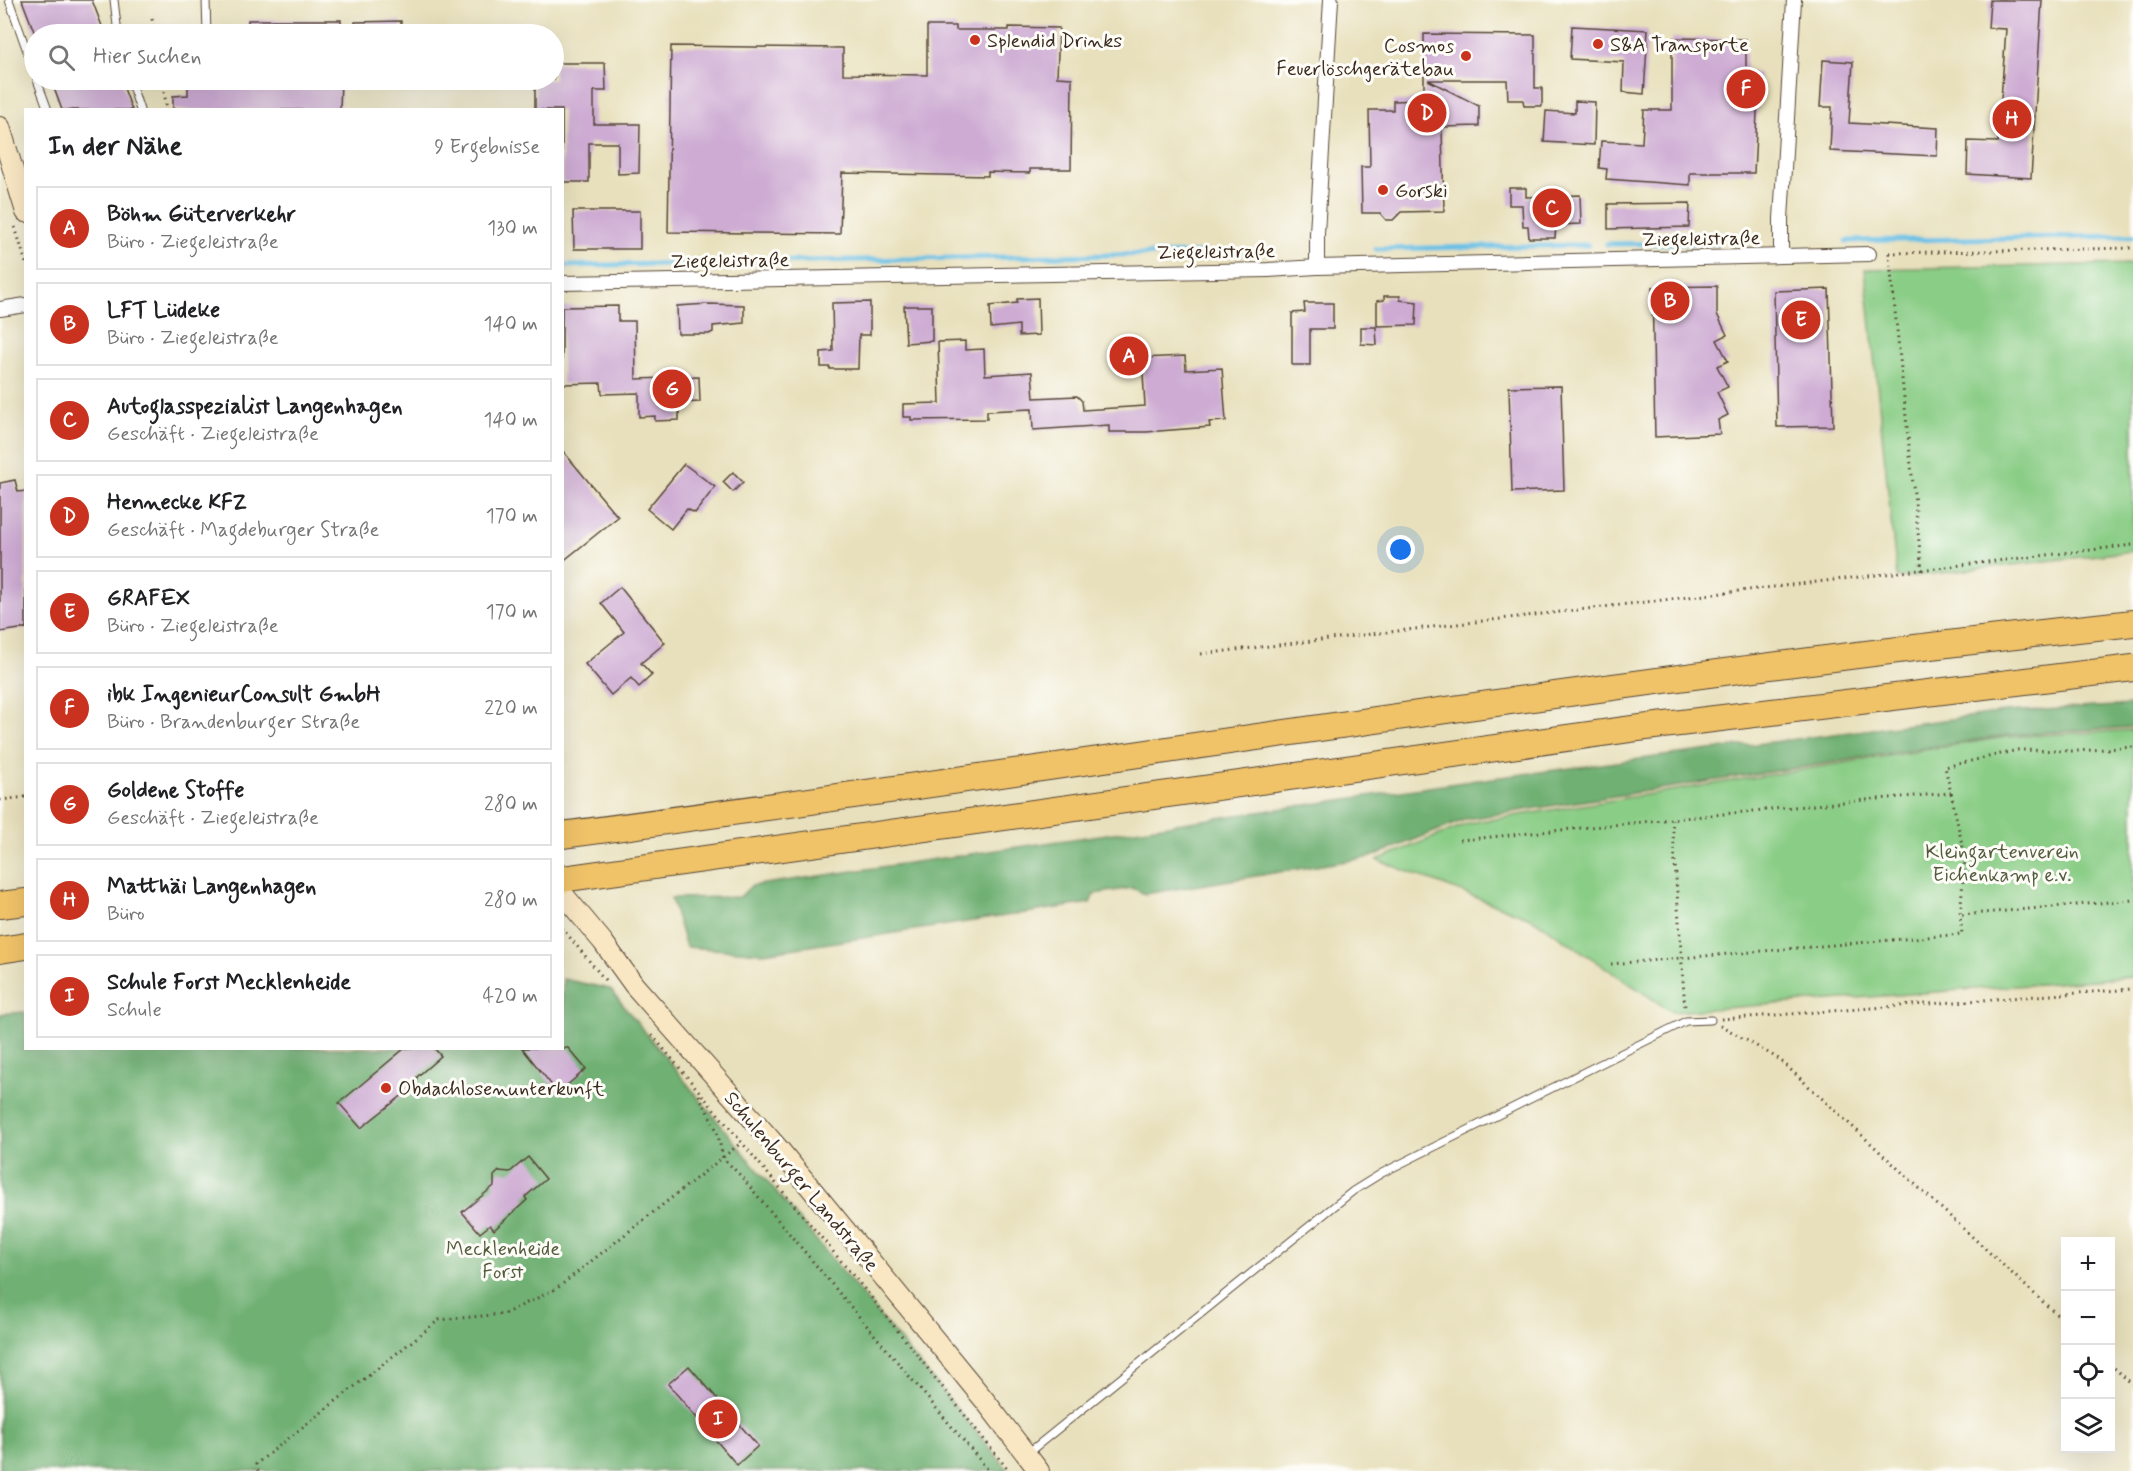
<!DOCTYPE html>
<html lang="de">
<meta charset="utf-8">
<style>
:root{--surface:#fff;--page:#f2f2f2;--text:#202124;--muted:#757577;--line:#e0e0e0;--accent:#c8321e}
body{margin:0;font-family:Mynerve,sans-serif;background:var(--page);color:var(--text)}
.controls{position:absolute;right:18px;bottom:18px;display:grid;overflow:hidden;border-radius:0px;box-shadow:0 6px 24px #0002}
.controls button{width:54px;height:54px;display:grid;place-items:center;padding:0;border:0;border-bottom:2px solid var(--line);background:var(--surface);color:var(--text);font:30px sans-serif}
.you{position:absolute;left:1401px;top:550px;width:21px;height:21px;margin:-15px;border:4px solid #fff;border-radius:50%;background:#1a73e8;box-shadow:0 0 0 9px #1a73e833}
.badge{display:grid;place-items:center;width:39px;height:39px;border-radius:50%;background:var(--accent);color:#fff;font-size:20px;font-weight:700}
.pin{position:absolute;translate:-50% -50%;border:3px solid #fff;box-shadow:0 2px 6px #0006}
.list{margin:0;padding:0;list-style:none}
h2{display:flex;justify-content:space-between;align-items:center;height:78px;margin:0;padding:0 24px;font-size:26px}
h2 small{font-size:20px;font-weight:400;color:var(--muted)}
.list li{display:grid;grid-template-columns:39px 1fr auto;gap:18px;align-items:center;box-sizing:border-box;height:84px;margin:0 12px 12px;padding:0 12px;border:2px solid var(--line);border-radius:0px}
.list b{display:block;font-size:22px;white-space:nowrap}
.list p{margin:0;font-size:20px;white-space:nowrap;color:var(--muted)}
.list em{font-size:20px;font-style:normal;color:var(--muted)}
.icon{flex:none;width:33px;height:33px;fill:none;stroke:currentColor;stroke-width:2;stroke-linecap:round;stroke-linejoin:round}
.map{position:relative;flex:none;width:2133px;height:1471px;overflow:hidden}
.search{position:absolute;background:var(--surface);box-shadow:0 6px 24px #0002;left:24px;top:24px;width:540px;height:66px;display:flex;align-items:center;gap:15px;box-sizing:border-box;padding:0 21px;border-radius:33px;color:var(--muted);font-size:22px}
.panel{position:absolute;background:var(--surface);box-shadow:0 6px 24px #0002;left:24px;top:108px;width:540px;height:942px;border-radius:0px}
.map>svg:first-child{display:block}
.green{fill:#8acd86;stroke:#627c52;stroke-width:1.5}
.forest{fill:#6fb073;stroke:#556d48;stroke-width:1.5}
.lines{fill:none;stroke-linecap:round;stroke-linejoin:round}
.stream{stroke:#69c0e6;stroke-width:5}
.building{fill:#cdabd3}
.lane-casing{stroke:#554536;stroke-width:9}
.street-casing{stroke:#554536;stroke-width:16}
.secondary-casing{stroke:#554536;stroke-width:22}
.highway-casing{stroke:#554536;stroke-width:28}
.path{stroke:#554536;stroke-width:3;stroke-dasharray:1.5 4.5;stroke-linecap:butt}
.lane{stroke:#fff;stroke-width:7}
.street{stroke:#fff;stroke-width:14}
.secondary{stroke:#f9e7c3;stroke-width:20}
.highway{stroke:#f0c369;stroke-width:26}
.poi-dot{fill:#c8321e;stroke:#fdfcf7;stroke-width:2}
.labels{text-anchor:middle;stroke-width:6;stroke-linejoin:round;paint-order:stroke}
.poi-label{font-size:20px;fill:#3b2a1e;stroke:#fdfcf7;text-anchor:start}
.street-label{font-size:20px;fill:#3b2a1e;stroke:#fdfcf7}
.park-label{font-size:20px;fill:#535b3d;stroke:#fdfcf7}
</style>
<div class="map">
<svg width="2133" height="1471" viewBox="0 0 2133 1471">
<rect width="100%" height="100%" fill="#fdfcf7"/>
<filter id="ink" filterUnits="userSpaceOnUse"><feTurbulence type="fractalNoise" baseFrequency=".0167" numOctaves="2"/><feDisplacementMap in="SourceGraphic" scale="12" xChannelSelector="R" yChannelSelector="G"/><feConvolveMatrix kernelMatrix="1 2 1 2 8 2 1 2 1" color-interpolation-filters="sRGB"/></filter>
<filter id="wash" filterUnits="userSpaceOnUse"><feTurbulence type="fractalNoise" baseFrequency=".008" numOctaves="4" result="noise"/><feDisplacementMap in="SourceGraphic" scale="24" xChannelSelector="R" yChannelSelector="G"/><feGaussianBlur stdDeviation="1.35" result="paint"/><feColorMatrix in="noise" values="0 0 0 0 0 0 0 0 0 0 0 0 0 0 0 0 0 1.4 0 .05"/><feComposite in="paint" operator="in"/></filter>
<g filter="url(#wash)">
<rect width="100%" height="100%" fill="#e8e0bc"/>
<g class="green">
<polygon points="2133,264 2133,551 1897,578 1865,269"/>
<polygon points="2133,730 2133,977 1672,1012 1533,919 1377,860 1469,823 2006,737"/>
</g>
<g class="forest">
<polygon points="2133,705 2133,727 2009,735 1467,819 1371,857 1145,894 1132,888 1094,894 1090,903 764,953 686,947 671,898 740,897 751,886 1470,781 2005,712"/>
<polygon points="563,979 610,989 742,1151 1009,1471 0,1471 0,1014 25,1012 26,1048 562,1048"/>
</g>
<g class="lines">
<g class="stream">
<polyline points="1846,241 2133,236"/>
<polyline points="1607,244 1718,243"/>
<polyline points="1376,249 1588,245"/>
<polyline points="562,266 1257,252"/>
</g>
</g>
<g id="blocks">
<g class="building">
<polygon points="22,0 92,0 105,34 35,34"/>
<polygon points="1990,0 2042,0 2031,178 1967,174 1968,141 1998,142 2006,29 1988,28"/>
<rect x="248" y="20" width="93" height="14"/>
<polygon points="401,21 401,34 355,34 355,22"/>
<polygon points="927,26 956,26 956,30 1009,30 1009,27 1059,28 1057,77 1072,78 1071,169 1030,169 1030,173 988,172 988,176 842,173 840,234 668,232 671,46 843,48 843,74 927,75"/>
<polygon points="1572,26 1648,30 1644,94 1623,92 1624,62 1570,59"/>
<polygon points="1424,34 1535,35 1535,88 1542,88 1542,106 1524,106 1523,100 1508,100 1507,80 1428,80 1479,106 1479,126 1442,127 1444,211 1401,212 1393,220 1386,220 1380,213 1362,213 1361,167 1370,167 1369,110 1393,110 1393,101 1424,100"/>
<polygon points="1672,38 1746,39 1746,73 1759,73 1754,173 1690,173 1690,185 1606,179 1607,169 1599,168 1601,141 1642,143 1644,110 1672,110"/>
<polygon points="1823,60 1853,62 1849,123 1938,128 1937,156 1830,151 1832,107 1820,107"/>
<polygon points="554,63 605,63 606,91 594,91 594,124 640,124 639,173 618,174 618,143 589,143 589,182 562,182 562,110 535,110 535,80 554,80"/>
<polygon points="51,80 121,80 132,110 62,110"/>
<polygon points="188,80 341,80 340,110 173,110 173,96 188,95"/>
<polygon points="1575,101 1595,102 1594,145 1544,142 1546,111 1575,113"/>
<polygon points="1509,188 1526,188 1526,197 1580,195 1581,224 1556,225 1555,238 1529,238 1528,226 1523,226 1522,205 1509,205"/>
<polygon points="1690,203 1689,227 1608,229 1608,204"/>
<polygon points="573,211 640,211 640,249 574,249"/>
<polygon points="1717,286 1717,314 1727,335 1717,340 1728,361 1717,366 1728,387 1717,392 1728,415 1718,420 1720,434 1655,437 1652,287"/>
<polygon points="1829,289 1833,426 1777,427 1774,291"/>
<polygon points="1384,296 1400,296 1400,300 1417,302 1416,325 1377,326 1377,301 1384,300"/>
<polygon points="1038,298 1039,335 1019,336 1019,325 991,328 990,306 1017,303 1017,299"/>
<polygon points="870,302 870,335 859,335 858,369 830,369 830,367 821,367 821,352 833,351 832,303"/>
<polygon points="1304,303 1333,303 1333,329 1310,329 1310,365 1292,365 1292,313 1305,312"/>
<polygon points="708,304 744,305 744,323 713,326 713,332 709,334 678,334 677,306"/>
<polygon points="618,306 618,321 635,321 636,379 699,377 700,402 679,403 679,420 655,421 655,416 639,417 639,393 602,394 601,383 562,384 562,307"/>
<polygon points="904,306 932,306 932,341 906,343"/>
<polygon points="1361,327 1376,327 1377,345 1361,344"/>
<polygon points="965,341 965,350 984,349 985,375 1032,372 1034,398 1077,396 1082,401 1083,410 1145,406 1142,358 1185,356 1186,370 1222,368 1226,421 1209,422 1210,427 1146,432 1109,432 1109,425 1033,430 1032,409 987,411 987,419 911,420 911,417 903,417 903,404 940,403 938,342"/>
<polygon points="1561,386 1564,490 1512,492 1509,387"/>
<polygon points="562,450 618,517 562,562"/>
<polygon points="684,464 715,487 695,513 687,509 671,529 647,509"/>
<polygon points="733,472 743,482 733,492 723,482"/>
<polygon points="15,480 18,492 26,491 26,628 0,632 0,483"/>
<polygon points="620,587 665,643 641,663 652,675 639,687 631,678 611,695 585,664 624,632 601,603"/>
<polygon points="405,1048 434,1048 441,1056 417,1077 415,1089 410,1094 404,1094 361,1128 339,1103"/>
<polygon points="522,1048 568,1048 586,1069 558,1093"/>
<polygon points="528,1157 546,1179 525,1197 527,1200 494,1230 490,1225 480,1233 462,1212 494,1186 494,1176 499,1171 510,1172"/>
<polygon points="689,1366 758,1446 737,1465 668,1384"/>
</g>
</g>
</g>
<g filter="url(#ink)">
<use href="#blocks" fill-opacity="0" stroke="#554536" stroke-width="1.5"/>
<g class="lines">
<defs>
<g id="lane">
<polyline points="9,0 34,71"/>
<polyline points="114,0 118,34"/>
<polyline points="206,0 207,34"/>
<polyline points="37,80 48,110"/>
<polyline points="130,80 140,110"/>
<polyline points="1028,1453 1353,1191 1382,1173 1686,1021 1711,1020"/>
</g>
<g id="street">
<polyline points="1781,256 1781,219 1794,0"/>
<polyline points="1317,267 1317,233 1331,0"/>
<polyline points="562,283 1268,270 1317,267 1869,254"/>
<polyline points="0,309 26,305"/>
</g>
<g id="secondary">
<polyline points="0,127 26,212"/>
<polyline points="562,893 603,942 634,985 778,1148 986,1402 1039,1471"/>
</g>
<g id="highway">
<path d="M562,835C1086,766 1608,679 2133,623"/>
<polyline points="562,879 1631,729 2133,668"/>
<polyline points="0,905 26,902"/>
<polyline points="0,950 26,946"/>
</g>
</defs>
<use href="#lane" class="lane-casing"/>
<use href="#street" class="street-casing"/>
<use href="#secondary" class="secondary-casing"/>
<use href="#highway" class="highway-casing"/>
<g class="path">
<polyline points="152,19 155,34"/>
<polyline points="162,80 167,110"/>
<polyline points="15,227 26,263"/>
<polyline points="1889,253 1922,571"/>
<polyline points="1889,253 2133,248"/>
<polyline points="1201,654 2133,545"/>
<polyline points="1951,793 1965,858 1960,915 2133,900"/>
<polyline points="0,800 26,797"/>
<polyline points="1672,819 1685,1009"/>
<polyline points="1460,840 1865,800 1951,793 1945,767 2018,750 2077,751 2133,747"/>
<polyline points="562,928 605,980"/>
<polyline points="1611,964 1962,934 1960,915"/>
<polyline points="1721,1019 2133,989"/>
<polyline points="1720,1025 1779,1059 2066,1323"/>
<polyline points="652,1035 871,1297 1009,1471"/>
<polyline points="699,1095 717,1131 723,1158 740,1175 989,1471"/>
<polyline points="2110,1364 2133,1385"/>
<polyline points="258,1471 256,1464 439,1320 504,1314 556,1289 741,1143"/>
</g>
<use href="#lane" class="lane"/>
<use href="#street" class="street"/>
<use href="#secondary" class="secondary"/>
<use href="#highway" class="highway"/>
</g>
</g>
<g class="poi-dot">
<circle cx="975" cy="40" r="6"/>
<circle cx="1598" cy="44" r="6"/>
<circle cx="1466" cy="56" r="6"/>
<circle cx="1383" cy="190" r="6"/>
<circle cx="386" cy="1088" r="6"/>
</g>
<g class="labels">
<g class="poi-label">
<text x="987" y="47">Splendid Drinks</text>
<text x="1610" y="51">S&amp;A Transporte</text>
<text x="1454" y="52" text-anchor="end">Cosmos<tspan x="1454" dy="23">Feuerlöschgerätebau</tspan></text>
<text x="1395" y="197">Gorski</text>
<text x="398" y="1095">Obdachlosenunterkunft</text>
</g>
<g class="street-label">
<text transform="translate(1701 238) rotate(-1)" y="7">Ziegeleistraße</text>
<text transform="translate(1216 251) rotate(-1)" y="7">Ziegeleistraße</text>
<text transform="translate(730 260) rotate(-1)" y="7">Ziegeleistraße</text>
<text transform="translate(802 1181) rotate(50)" y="7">Schulenburger Landstraße</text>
</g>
<g class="park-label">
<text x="2002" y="858">Kleingartenverein<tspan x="2002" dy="23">Eichenkamp e.v.</tspan></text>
<text x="503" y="1255">Mecklenheide<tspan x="503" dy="23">Forst</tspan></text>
</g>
</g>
</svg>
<div class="controls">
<button>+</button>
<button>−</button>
<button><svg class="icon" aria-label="locate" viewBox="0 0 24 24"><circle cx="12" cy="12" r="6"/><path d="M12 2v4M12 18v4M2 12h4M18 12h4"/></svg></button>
<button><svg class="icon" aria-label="layers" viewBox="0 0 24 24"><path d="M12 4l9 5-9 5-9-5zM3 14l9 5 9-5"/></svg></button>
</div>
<div class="you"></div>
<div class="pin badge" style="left:1129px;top:356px">A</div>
<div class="pin badge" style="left:1670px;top:301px">B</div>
<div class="pin badge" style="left:1552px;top:208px">C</div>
<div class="pin badge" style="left:1427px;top:113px">D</div>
<div class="pin badge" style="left:1801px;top:320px">E</div>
<div class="pin badge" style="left:1746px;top:89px">F</div>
<div class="pin badge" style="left:672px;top:389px">G</div>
<div class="pin badge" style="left:2012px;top:119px">H</div>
<div class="pin badge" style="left:718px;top:1419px">I</div>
<div class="search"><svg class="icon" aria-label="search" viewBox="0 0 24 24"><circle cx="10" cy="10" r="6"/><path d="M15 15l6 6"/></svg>Hier suchen</div>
<section class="panel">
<h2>In der Nähe<small>9 Ergebnisse</small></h2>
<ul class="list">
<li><span class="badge">A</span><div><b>Böhm Güterverkehr</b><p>Büro · Ziegeleistraße</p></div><em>130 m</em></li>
<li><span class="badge">B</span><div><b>LFT Lüdeke</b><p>Büro · Ziegeleistraße</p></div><em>140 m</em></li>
<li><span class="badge">C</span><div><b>Autoglasspezialist Langenhagen</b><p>Geschäft · Ziegeleistraße</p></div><em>140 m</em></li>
<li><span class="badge">D</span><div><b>Hennecke KFZ</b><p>Geschäft · Magdeburger Straße</p></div><em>170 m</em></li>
<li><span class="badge">E</span><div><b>GRAFEX</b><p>Büro · Ziegeleistraße</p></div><em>170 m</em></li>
<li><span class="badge">F</span><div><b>ibk IngenieurConsult GmbH</b><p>Büro · Brandenburger Straße</p></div><em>220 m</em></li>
<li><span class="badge">G</span><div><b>Goldene Stoffe</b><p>Geschäft · Ziegeleistraße</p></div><em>280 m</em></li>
<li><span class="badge">H</span><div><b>Matthäi Langenhagen</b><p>Büro</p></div><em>280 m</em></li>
<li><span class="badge">I</span><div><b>Schule Forst Mecklenheide</b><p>Schule</p></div><em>420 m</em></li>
</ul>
</section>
</div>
